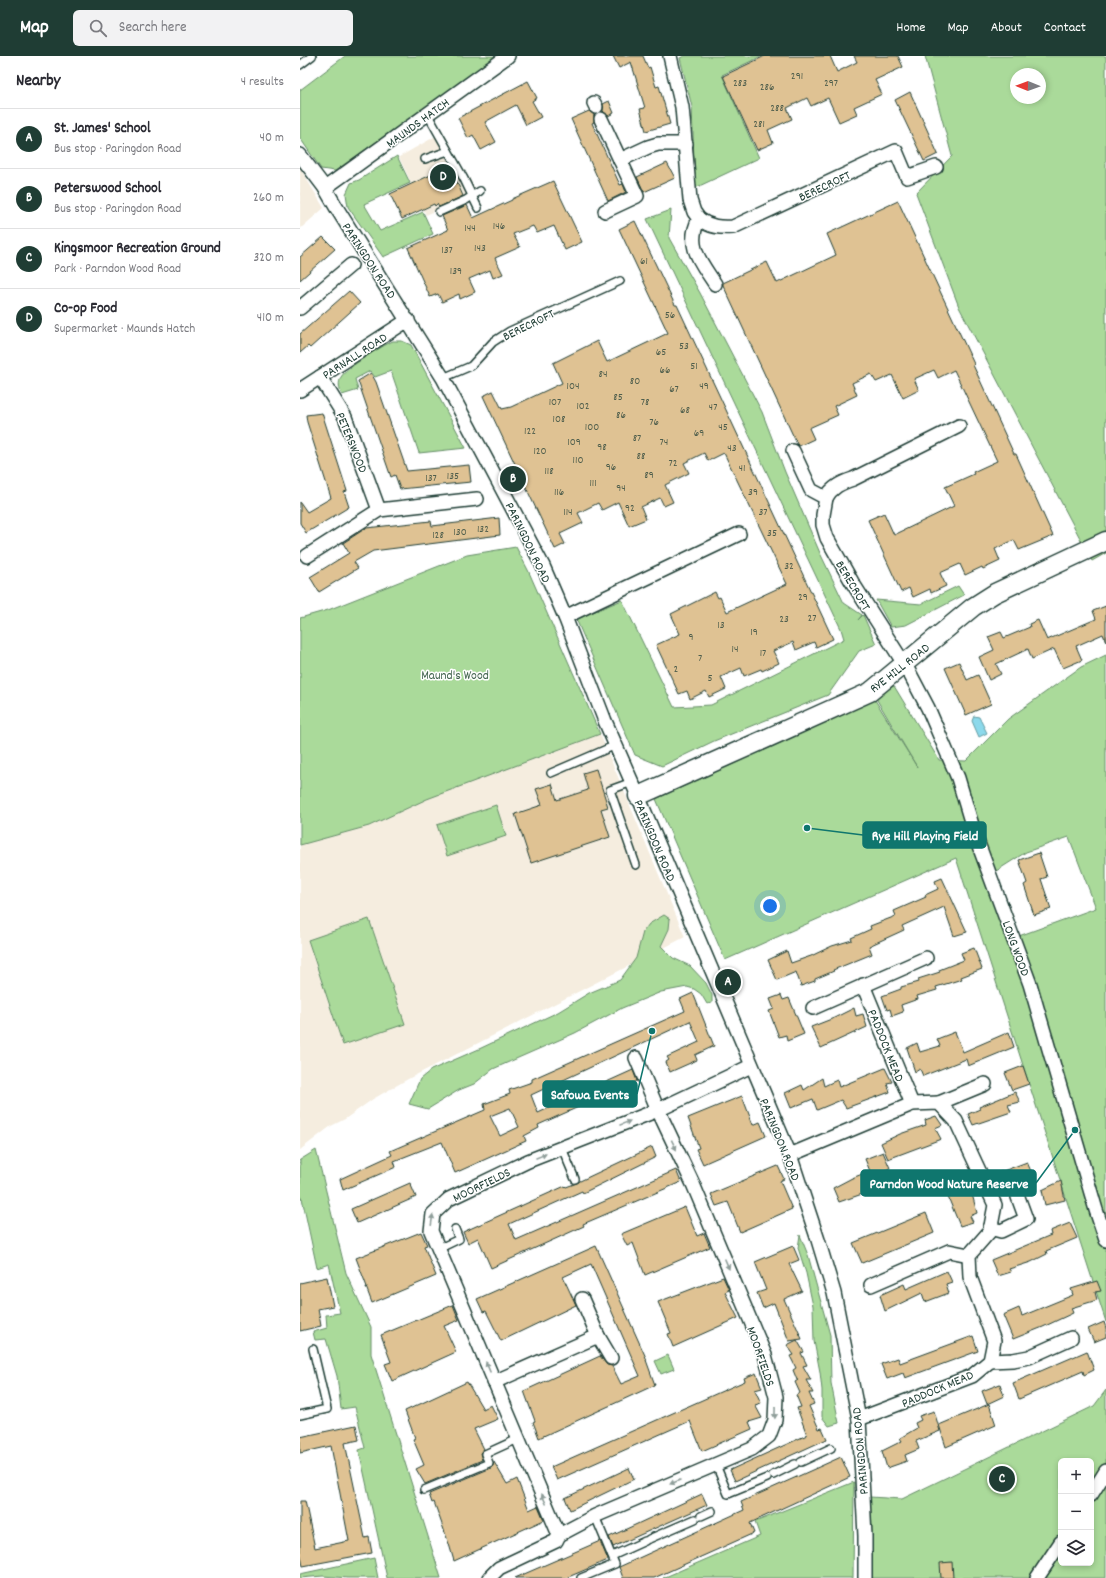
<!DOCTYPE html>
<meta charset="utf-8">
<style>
:root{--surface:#fff;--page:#f2f2f3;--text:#2b2b33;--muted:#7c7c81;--line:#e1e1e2;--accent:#1f3d34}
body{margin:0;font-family:Dekko,sans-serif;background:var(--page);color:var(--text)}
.controls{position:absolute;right:12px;bottom:12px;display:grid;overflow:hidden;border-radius:6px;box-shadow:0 2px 6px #0003}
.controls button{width:36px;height:36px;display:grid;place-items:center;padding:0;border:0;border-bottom:1px solid var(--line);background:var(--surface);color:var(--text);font:20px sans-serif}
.compass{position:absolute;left:710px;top:12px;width:36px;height:36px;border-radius:50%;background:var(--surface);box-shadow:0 2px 6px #0003;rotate:271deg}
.you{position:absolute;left:470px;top:850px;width:14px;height:14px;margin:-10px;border:3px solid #fff;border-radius:50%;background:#1a73e8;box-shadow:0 0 0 6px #1a73e833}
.badge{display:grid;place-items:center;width:26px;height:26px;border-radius:50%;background:var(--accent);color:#fff;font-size:13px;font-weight:700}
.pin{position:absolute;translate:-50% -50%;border:2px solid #fff;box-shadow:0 1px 4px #0006}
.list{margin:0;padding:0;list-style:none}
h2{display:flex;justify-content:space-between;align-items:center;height:52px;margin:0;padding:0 16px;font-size:17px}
h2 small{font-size:13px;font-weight:400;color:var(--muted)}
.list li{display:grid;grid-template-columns:26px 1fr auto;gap:12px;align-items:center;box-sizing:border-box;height:60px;padding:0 16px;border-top:1px solid var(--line)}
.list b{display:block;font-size:15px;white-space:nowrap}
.list p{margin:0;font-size:13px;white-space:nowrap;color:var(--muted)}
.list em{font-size:13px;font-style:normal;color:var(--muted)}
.icon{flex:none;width:22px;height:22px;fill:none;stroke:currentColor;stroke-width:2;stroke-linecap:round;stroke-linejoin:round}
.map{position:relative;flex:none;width:806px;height:1522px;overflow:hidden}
header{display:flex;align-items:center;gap:24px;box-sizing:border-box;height:56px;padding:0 20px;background:var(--accent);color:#fff}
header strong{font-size:19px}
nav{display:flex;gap:22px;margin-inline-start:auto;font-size:14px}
.search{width:280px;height:36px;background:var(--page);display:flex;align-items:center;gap:10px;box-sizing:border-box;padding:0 14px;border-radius:6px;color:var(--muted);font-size:15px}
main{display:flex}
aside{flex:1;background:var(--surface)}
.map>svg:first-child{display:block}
.built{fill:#f5eddf}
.green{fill:#aada9a;stroke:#648c67;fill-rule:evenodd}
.water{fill:#8cd9eb;stroke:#609ba2}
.building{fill:#dfc293;stroke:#1f3d34;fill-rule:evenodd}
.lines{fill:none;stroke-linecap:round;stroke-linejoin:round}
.lane-casing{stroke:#1f3d34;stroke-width:10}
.street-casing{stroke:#1f3d34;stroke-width:16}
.secondary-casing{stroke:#1f3d34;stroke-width:21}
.lane{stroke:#fff;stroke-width:7}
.street{stroke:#fff;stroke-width:13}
.secondary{stroke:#fff;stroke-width:18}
.oneway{fill:#8f9e9a}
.labels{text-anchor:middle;stroke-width:3;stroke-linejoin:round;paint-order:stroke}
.number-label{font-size:11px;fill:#4f5e4c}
.street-label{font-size:13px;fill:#1f3d34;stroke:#fff}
.park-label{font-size:13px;fill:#42644e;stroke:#fff}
.leader{fill:none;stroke:#0f766e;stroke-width:1.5}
.callout-dot{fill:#0f766e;stroke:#fff;stroke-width:1.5}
.callout{fill:#0f766e;stroke:#0f766e;stroke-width:1.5}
.callout-label{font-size:14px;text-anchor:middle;font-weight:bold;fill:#fff}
</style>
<header>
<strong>Map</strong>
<div class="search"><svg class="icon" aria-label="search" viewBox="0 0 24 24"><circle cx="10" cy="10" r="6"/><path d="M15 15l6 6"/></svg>Search here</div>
<nav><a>Home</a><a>Map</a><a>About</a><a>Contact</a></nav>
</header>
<main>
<aside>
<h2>Nearby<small>4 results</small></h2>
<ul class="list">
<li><span class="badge">A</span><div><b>St. James' School</b><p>Bus stop · Paringdon Road</p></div><em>40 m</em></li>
<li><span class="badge">B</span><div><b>Peterswood School</b><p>Bus stop · Paringdon Road</p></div><em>260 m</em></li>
<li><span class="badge">C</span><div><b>Kingsmoor Recreation Ground</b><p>Park · Parndon Wood Road</p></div><em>320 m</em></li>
<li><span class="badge">D</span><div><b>Co-op Food</b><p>Supermarket · Maunds Hatch</p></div><em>410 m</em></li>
</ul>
</aside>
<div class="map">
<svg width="806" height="1522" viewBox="0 0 806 1522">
<rect width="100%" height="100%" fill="#fff"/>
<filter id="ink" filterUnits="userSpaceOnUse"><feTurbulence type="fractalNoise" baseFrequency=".025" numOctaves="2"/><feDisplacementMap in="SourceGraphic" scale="8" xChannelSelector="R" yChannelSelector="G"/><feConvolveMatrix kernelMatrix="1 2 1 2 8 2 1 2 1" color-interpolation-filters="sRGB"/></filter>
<g filter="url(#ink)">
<g class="built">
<polygon points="143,76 177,136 126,159 99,101"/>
<polygon points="0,112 24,152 0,173"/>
<polygon points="300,678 385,881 108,1023 73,1043 45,1063 31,1070 0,1094 0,789 69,770 127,743"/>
</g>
<g class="green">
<polygon points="45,0 198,0 35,115 21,113 0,82 0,34"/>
<polygon points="384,0 462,0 422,19 459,102 395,132 392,51 380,2"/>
<path d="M625,0H806V497L792,505L659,251L616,137L652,100ZM716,18H740V42H716Z"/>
<polygon points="97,100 110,127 64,148 80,175 123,156 133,178 83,201 48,151 46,138 51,127 59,124"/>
<polygon points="371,154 369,182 400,237 462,356 485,416 520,497 544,547 562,559 558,564 563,559 576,588 559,595 528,639 414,685 362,710 335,699 276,563 322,544 374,651 411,649 544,583 541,573 347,163"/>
<path d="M93,285H102L111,289L166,392L119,397L91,315L75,321L70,315L55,323L58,334L42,339C39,333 38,327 41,321C47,311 82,290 93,285Z"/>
<polygon points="216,491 228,514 300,678 127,743 69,770 0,789 0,562 28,554 167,499"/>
<polygon points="658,530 664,539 606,569 591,571 576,544 621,548"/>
<path d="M806,599V1266L656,802L425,904L356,743L575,644L617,711L574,639L594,630L639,704L666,705L708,663L781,611ZM769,781L796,852L716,881L693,817L726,796Z"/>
<polygon points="196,749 206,780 147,800 137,769"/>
<polygon points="364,859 370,863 369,873 361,890 373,902 390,910 406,927 412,939 412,947 407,948 401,938 394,933 387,931 361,936 322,952 275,977 193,1013 174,1028 159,1034 128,1053 109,1048 120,1023 131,1014 179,993 258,956 289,937 320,924 336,902 343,876 349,868"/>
<polygon points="69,863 105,968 43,989 8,884"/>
<polygon points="16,1094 46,1217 71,1271 71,1298 141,1522 87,1522 59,1394 65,1392 55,1351 41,1353 37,1320 26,1283 15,1284 13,1276 27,1272 26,1259 40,1257 29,1208 17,1212 2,1142 0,1143 0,1104"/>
<polygon points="500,1179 508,1199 530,1279 531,1327 539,1367 529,1370 522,1361 522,1334 520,1316 514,1285 513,1250 506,1217 498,1192"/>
<polygon points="368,1299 374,1313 361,1318 355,1305"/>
<path d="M806,1334V1522H565V1480L570,1441L602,1443L794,1350ZM761,1405H791V1507H761Z"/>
<polygon points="554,1426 553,1522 363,1522 460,1480 455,1466"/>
<polygon points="74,1502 78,1522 47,1522 23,1520 0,1522 0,1518"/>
</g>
<polygon class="water" points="674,660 679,661 687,677 679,681 672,665"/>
<g class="building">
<polygon points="313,0 343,0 348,12 350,11 356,31 359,30 370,68 346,75 340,53 345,52 331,6 319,12"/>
<polygon points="465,0 530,0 537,16 557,6 554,0 598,0 603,11 575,24 582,38 554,51 557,58 539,66 528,42 511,50 507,42 487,52 492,63 468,74 473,87 457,94 423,20"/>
<polygon points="228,25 237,42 232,45 241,61 226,69 216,49 185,66 196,86 181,94 173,79 168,82 158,62"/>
<polygon points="610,36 638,98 624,105 595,44"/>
<polygon points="309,45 314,57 308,60 303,55 303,48"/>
<polygon points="289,55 294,59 294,66 292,67 320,129 323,128 326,136 308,145 271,63"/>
<polygon points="367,107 375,122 344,136 337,121"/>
<polygon points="150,110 163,140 139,151 137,148 135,150 134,148 102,163 90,138"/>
<polygon points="253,125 282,186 265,194 254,170 237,177 233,170 213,178 220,191 195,202 203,218 193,222 190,214 169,223 175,236 160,243 159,238 142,246 138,238 130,241 108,192 148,174 142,160 167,149 173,162 212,144 212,143"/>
<polygon points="598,145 674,308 673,309 708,385 714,398 716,398 753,480 719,494 714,484 695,493 700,505 683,513 682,511 665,519 660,508 640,517 646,530 631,537 630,533 613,541 609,532 601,536 568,464 584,457 594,479 654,450 645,431 674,418 673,416 697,405 654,314 638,322 634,314 614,323 619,334 603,342 592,319 576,326 571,318 552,327 557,339 534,350 538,359 509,372 514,383 499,390 497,388 423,229 423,227 467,206 477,227 536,199 527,178"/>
<polygon points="335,165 375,249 377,249 533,583 516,591 514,586 496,594 493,586 473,595 479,607 462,615 461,613 444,620 441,612 421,621 426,633 409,641 406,635 390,643 387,635 379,638 356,589 380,578 371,558 415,536 418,542 420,541 427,556 487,528 424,397 408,405 404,397 384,407 389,417 365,429 373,446 364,450 360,442 341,451 346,463 329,470 318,446 302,454 298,447 278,457 283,467 260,478 265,488 255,493 183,340 193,335 202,353 211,351 262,327 253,307 297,285 307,306 368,277 319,173"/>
<polygon points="23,181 35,193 0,224 0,201"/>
<polygon points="49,235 60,247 10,292 8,290 0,297 0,278"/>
<polygon points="71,317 76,326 107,415 169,409 171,426 100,433 95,419 91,421 58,325"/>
<polygon points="22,357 47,435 44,436 49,451 6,477 0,467 0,446 7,456 31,442 7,366 6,359"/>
<polygon points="199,462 200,479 73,495 54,506 58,512 19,536 10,521 49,497 43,487 66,472 131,465 132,470"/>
<polygon points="806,550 806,586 803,578 776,590 782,604 763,612 754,593 732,603 728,593 696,608 701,618 689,624 679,601 694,594 688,581 701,576 704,582 730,571 729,568 738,564 747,584 796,563 793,555"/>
<polygon points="659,606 667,624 678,619 691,648 666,659 645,612"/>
<polygon points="296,713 308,751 301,753 310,781 231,807 215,758 242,749 236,733 252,728 257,744 288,734 283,717"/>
<polygon points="739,797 747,821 741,823 751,853 734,859 724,829 727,827 719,804"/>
<polygon points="642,822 667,876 654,880 644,851 602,870 604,874 569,890 572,898 533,914 534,915 515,923 515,925 501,930 496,916 477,924 468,904 487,895 491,907 511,900 532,890 552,884 551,882 571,873 570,870 596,860 594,855 626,841 625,839 638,833 635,825"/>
<polygon points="674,892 682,913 661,921 662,923 636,931 637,934 617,940 618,943 601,949 603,956 592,960 590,953 587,954 582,940 601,933 601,931 619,926 618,923 640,916 639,914 664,904 661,897"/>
<path d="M393,937L414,990L395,999L397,1004L370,1016L366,1006L369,1004L367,1001L399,986L390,965L231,1039L238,1057L333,1014L337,1025L238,1069L239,1072L224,1080L226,1085L155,1117L142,1086L94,1105L96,1111L43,1134L40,1123L92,1099L90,1095L185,1054L184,1048L210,1038L209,1034L232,1026V1023L385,955L380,943ZM210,1052L219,1071L200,1080L190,1060Z"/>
<polygon points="481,939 483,944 489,942 504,978 487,985 486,979 479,981 469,955 474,953 470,943"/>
<polygon points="554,952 556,960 563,958 567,971 521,992 511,971 534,962"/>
<polygon points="655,976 663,996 709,976 714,991 668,1010 666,1003 623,1020 620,1013 615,1016 607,992 617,987 620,996 640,990 637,983"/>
<polygon points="723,1010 729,1028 712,1034 705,1017"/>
<polygon points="585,1012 592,1026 587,1027 590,1036 546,1052 541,1044 517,1054 513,1043 491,1052 485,1037 502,1029 504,1034 522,1022 524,1030 537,1024 539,1031"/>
<polygon points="715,1036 720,1046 708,1049 711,1056 673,1069 668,1058 680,1053 679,1051"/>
<polygon points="442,1040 453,1069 460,1066 466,1080 403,1108 396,1093 399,1092 388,1062"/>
<polygon points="636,1060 642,1069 635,1072 641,1083 588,1103 581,1087 600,1078 626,1069 625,1064"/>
<polygon points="352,1091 356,1101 283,1137 282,1135 209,1168 216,1184 376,1114 381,1126 283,1168 284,1170 191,1212 178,1182 168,1187 163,1176 265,1130 266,1131 277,1127 280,1125"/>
<polygon points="583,1096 590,1112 572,1120 565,1103"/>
<polygon points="727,1106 733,1120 714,1127 716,1130 706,1132 701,1126 694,1127 690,1120"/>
<polygon points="478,1110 484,1123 480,1125 492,1153 440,1176 428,1146 416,1150 411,1138"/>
<polygon points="661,1115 671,1134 677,1157 670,1160 673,1166 660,1170 641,1124"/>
<polygon points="565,1117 571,1135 539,1146 533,1132 552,1122"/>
<polygon points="761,1125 765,1144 745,1149 742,1134"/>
<polygon points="110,1127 116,1141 57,1167 51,1153"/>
<polygon points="385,1151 397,1180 404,1177 410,1191 345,1219 333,1187 327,1190 321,1178"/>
<polygon points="626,1157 634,1177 562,1207 553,1187"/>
<polygon points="770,1167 777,1182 746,1195 747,1198 731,1206 709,1213 711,1216 698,1220 691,1204 751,1179 750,1175"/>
<polygon points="121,1176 127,1189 124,1190 136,1220 72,1247 66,1231 67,1231 56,1202"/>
<polygon points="296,1190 347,1304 346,1304 355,1329 239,1382 233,1366 235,1365 224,1335 300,1300 307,1309 312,1310 321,1328 340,1320 291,1208 263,1221 276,1249 201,1285 186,1255 183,1256 177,1243"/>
<polygon points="493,1190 499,1204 489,1208 502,1235 484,1243 502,1283 489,1285 474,1247 463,1252 457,1237 466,1234 455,1206"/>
<polygon points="647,1215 652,1226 646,1228 649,1237 625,1246 622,1237 585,1255 580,1239 604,1228 606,1233"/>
<polygon points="27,1221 33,1250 18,1253 21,1270 0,1275 0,1227"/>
<polygon points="423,1221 429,1234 425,1236 438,1262 373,1291 368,1278 371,1277 358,1246"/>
<polygon points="797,1225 801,1235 795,1236 797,1244 771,1252 773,1257 743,1271 713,1283 703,1259 719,1252 722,1260 773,1239 771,1233"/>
<polygon points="153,1249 159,1264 144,1270 156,1296 92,1325 85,1308 91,1306 81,1279"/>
<polygon points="804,1266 806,1272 806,1281 794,1286 788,1273"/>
<polygon points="673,1280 678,1295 605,1322 603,1317 587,1323 581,1308 598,1302 600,1307"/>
<polygon points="497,1284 504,1296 501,1297 507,1309 503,1310 511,1324 506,1324 513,1337 509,1337 514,1348 509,1350 519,1373 522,1372 527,1383 435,1425 430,1414 507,1379 497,1352 501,1351 496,1339 500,1337 495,1326 498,1324 497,1324 493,1314 496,1312 490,1300 494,1299 487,1289"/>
<polygon points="787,1295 794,1314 784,1319 783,1315 719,1343 713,1327"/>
<polygon points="456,1317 462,1332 455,1334 461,1347 455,1349 462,1362 449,1366 452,1373 402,1395 390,1365 257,1424 251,1411 445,1325 444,1322"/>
<polygon points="167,1326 183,1353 191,1349 198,1363 174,1373 184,1393 180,1397 182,1404 125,1428 116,1413 124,1409 113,1383 115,1382 105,1355"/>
<polygon points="700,1328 704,1340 687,1348 682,1335"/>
<polygon points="689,1348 696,1369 646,1391 639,1369"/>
<polygon points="634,1355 640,1375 616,1385 619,1393 605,1399 607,1405 587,1412 582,1395 602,1385 600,1382 617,1372 615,1367 621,1364 619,1360"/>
<polygon points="56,1369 59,1384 45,1387 65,1482 69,1481 72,1497 3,1510 0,1496 0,1445 5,1445 15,1492 49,1485 31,1390 0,1397 0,1381"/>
<polygon points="541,1401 550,1421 450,1467 454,1477 354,1522 323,1522 319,1511 444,1454 441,1446"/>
<polygon points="194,1406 207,1428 217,1423 229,1454 238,1450 244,1464 154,1505 149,1488 134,1446 132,1447 129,1438 191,1412 193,1410"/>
<polygon points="329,1412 334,1423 270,1454 265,1442"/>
<polygon points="402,1438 407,1449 313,1491 309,1481"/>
<polygon points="300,1485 308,1504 266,1522 215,1522"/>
<polygon points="652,1506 653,1522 641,1522 640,1507"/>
</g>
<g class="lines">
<defs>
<g id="lane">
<polyline points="0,9 12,0"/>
<polyline points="128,59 164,123 178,152"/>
<polyline points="125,103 148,95"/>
<polyline points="139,156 166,144 180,135"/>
<polyline points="143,322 171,310 193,286 210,275 320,225"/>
<polyline points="251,717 316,689"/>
<polyline points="332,726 310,734 336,809"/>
<polyline points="262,1092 275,1123"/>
<polyline points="138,1193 159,1183 155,1173"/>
<polyline points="0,1359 27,1353 13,1293"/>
<polyline points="501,1406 531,1392"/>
<polyline points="416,1409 428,1438 467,1422"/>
<polyline points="473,1419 495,1408"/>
<polyline points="124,1434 189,1407 185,1398 218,1383"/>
<polyline points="401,1460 412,1455"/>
<polyline points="349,1483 395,1463"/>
<polyline points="312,1500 345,1485"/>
<polyline points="281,1522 315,1508 295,1460"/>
</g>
<g id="street">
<path d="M370,0L382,51L390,144L394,156L399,163C385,190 401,206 415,228"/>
<polyline points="294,47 296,51"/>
<polyline points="301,63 337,140 305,155"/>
<polyline points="0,99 25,132 36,151 143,322 243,510 265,561 305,665 338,740 490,1099 518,1184 534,1237 559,1363 565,1480 565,1522"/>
<polyline points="320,104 348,91 358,88 386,88"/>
<polyline points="25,132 208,0"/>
<path d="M399,163C410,171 420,172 433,171L596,95L607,121L636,111"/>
<polyline points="0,252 51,209"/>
<polyline points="20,321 45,361 79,454"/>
<polyline points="0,334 108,264"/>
<polyline points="493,395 511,434 526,442 523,459 523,469 527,482 552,526 608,614 628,652 658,722 675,779 730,928 796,1154 806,1184"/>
<path d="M526,442C532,431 541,427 553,423L659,370"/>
<polyline points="7,500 79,454 177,443"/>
<polyline points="265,561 439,478"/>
<polyline points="563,929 612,1048"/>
<polyline points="513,952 626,902"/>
<polyline points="639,1047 685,1028"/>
<polyline points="490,1099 612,1048 639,1047 656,1065 695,1149 690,1175 669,1199 670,1221 694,1285 690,1305 672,1320 559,1363"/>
<polyline points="690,1172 701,1175 726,1163 718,1141"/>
<polyline points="571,1229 649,1195 669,1199"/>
<polyline points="298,1280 311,1302"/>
<polyline points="690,1305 713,1304 729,1301 771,1282"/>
<polyline points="194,1326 298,1280 282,1243"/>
<polyline points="791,1439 806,1415"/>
<polyline points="259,1479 131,1175 133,1158 149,1143 228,1105 358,1054 451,1010"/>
<polyline points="189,1522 199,1512 256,1485 259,1479 295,1460 452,1393 469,1380 475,1364 476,1341 465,1299 393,1128 358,1054 336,1002"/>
<polyline points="737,1522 761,1486"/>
</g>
<polyline id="secondary" points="338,740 570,636 673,551 695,537 806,485"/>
</defs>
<use href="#lane" class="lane-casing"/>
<use href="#street" class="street-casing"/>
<use href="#secondary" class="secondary-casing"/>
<use href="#lane" class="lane"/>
<use href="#street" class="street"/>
<use href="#secondary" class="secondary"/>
</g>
<defs><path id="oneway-solid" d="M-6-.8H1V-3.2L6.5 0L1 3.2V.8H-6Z"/></defs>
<g class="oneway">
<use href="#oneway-solid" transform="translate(325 1067) rotate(-22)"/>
<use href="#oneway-solid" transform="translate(374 1089) rotate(64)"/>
<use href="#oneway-solid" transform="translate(241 1100) rotate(-22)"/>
<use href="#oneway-solid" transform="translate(132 1164) rotate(-82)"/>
<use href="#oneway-solid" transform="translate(427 1208) rotate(67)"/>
<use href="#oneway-solid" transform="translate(188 1311) rotate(-113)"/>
<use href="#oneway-solid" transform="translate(475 1357) rotate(91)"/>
<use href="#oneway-solid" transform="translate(375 1426) rotate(157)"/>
<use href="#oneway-solid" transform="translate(244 1443) rotate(-114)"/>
</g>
</g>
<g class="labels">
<g class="number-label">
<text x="497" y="23">291</text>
<text x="440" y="30">283</text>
<text x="531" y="30">297</text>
<text x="467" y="34">286</text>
<text x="477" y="55">288</text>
<text x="459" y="71">281</text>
<text x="199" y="173">146</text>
<text x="170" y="175">144</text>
<text x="180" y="195">143</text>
<text x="147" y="197">137</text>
<text x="344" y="208">61</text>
<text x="156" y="218">139</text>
<text x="370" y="262">56</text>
<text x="384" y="293">53</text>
<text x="361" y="299">65</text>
<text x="394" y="313">51</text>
<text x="365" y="317">66</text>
<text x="303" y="321">84</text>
<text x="335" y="328">80</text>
<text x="273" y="333">104</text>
<text x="404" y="333">49</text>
<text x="374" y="336">67</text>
<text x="318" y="344">85</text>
<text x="255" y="349">107</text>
<text x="345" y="349">78</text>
<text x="283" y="353">102</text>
<text x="413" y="354">47</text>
<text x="385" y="357">68</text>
<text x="321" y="362">86</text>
<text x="259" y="366">108</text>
<text x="354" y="369">76</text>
<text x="292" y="374">100</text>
<text x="423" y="374">45</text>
<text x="230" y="378">122</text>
<text x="399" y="380">69</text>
<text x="337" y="385">87</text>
<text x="274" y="389">109</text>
<text x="364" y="389">74</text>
<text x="302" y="394">98</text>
<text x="432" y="395">43</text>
<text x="240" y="398">120</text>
<text x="341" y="403">88</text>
<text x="278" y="407">110</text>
<text x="373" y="410">72</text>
<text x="311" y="414">96</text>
<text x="442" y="415">41</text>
<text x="249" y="418">118</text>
<text x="349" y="422">89</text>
<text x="153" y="423">135</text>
<text x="131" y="425">137</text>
<text x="293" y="430">111</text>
<text x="321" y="435">94</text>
<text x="259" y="439">116</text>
<text x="453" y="439">39</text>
<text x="330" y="455">92</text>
<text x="268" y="459">114</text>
<text x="463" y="459">37</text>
<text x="183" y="476">132</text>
<text x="160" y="479">130</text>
<text x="472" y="480">35</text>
<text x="138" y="482">128</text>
<text x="489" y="513">32</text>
<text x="503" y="544">29</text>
<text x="512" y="565">27</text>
<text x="484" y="566">23</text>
<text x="421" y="572">13</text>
<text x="454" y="579">19</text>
<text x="391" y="584">9</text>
<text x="435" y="596">14</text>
<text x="463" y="600">17</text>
<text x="400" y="605">7</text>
<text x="376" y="616">2</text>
<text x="410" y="625">5</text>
</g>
<g class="street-label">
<text transform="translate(117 66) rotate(-36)" y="5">MAUNDS HATCH</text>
<text transform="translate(524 129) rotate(-25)" y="5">BERECROFT</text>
<text transform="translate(70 204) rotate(57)" y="5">PARINGDON ROAD</text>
<text transform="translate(228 268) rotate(-26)" y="5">BERECROFT</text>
<text transform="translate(54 299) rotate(-33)" y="5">PARNALL ROAD</text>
<text transform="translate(53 386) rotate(68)" y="5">PETERSWOOD</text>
<text transform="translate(229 486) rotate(64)" y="5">PARINGDON ROAD</text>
<text transform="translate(554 529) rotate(59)" y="5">BERECROFT</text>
<text transform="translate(599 611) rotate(-38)" y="5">RYE HILL ROAD</text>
<text transform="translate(356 784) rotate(67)" y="5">PARINGDON ROAD</text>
<text transform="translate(717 892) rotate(70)" y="5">LONG WOOD</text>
<text transform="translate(587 989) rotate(68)" y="5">PADDOCK MEAD</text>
<text transform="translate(481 1083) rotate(68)" y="5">PARINGDON ROAD</text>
<text transform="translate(181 1128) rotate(-26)" y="5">MOORFIELDS</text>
<text transform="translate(462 1300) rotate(71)" y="5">MOORFIELDS</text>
<text transform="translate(637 1332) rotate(-23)" y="5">PADDOCK MEAD</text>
<text transform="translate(559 1395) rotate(-95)" y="5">PARINGDON ROAD</text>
</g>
<g class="park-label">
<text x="155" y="623">Maund's Wood</text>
</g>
</g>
<path class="leader" d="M507 772L563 779M352 975L337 1038M775 1074L736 1127"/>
<g class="callout-dot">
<circle cx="507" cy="772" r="4"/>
<circle cx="352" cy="975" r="4"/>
<circle cx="775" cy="1074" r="4"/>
</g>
<g class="callout">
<rect x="563" y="766" width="123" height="26" rx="4"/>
<rect x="243" y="1025" width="94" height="26" rx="4"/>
<rect x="561" y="1114" width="175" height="26" rx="4"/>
</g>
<g class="callout-label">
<text x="625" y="784">Rye Hill Playing Field</text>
<text x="290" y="1043">Safowa Events</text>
<text x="649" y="1132">Parndon Wood Nature Reserve</text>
</g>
</svg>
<div class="controls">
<button>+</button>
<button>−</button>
<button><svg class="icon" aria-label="layers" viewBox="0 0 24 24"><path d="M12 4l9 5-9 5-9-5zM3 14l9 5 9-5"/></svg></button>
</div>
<svg class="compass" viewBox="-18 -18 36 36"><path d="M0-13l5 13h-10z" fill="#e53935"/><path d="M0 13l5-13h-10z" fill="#7c7c81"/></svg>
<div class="you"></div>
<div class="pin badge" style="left:428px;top:926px">A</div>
<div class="pin badge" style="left:213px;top:423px">B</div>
<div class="pin badge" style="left:702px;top:1423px">C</div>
<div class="pin badge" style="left:143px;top:121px">D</div>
</div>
</main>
